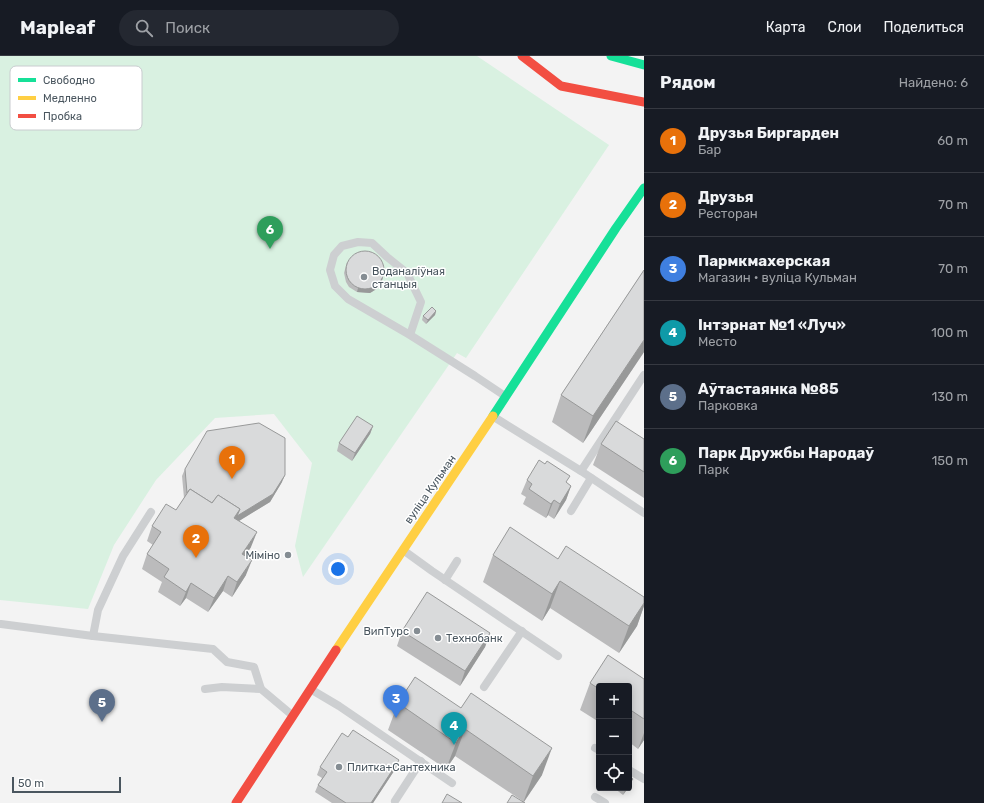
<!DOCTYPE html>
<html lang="ru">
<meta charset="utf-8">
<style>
:root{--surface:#171b24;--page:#242831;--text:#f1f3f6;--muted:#9ea1a6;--line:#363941;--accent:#0f766e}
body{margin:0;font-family:Rubik,sans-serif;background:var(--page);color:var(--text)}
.controls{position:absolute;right:12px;bottom:12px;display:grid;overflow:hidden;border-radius:4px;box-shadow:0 2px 10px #0003}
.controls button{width:36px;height:36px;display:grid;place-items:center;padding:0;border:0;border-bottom:1px solid var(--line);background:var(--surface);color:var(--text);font:20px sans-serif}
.scale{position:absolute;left:12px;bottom:10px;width:109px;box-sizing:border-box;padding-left:4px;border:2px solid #4a565f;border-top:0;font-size:11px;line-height:14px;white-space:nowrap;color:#4a565f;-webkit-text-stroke:3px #fff;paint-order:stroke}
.you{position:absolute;left:338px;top:513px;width:14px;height:14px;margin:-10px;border:3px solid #fff;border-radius:50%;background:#1a73e8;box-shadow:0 0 0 6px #1a73e833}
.badge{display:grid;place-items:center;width:26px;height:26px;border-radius:50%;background:var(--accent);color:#fff;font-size:13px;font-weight:700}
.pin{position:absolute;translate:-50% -33px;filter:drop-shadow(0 1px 2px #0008)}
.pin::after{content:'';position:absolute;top:21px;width:14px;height:12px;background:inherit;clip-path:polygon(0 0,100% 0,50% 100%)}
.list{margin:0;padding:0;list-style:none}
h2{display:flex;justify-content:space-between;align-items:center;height:52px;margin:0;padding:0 16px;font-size:17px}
h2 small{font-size:13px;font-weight:400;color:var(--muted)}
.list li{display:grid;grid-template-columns:26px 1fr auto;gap:12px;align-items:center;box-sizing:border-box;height:64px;padding:0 16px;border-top:1px solid var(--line)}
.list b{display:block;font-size:15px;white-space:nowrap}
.list p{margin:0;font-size:13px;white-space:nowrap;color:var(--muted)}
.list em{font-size:13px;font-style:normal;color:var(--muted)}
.icon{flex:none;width:22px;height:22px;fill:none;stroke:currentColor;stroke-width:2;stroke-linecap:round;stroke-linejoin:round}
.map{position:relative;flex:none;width:644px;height:747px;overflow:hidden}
header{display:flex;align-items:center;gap:24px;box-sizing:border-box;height:56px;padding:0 20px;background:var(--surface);border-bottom:1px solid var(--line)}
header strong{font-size:19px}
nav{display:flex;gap:22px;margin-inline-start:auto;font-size:14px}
.search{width:280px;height:36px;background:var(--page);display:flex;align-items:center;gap:10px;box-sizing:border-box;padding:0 14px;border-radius:22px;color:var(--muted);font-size:15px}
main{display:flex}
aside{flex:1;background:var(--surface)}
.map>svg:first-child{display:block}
.green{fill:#d9f1e1}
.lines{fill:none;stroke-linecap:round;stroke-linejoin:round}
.lane{stroke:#cdcfd1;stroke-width:8}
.fast{stroke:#16e098;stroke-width:9}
.slow{stroke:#ffcf43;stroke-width:9}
.jam{stroke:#f24e42;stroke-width:9}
.wall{fill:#bbbbbc}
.shaded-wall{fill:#989999}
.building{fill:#d9dadb;stroke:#989999}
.poi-dot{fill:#858d93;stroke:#fff;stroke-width:1.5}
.labels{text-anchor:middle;stroke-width:3;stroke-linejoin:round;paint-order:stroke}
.poi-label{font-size:11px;fill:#4a565f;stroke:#fff;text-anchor:start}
.street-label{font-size:11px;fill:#4a565f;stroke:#fff}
.key{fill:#fff;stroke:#c9cccf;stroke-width:1}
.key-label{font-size:11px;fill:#4a565f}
</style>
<header>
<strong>Mapleaf</strong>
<div class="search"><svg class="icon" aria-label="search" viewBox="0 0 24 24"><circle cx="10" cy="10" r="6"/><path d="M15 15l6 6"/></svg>Поиск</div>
<nav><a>Карта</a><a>Слои</a><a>Поделиться</a></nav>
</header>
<main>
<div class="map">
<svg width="644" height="747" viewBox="0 0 644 747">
<rect width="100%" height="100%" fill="#f3f3f3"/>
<polygon class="green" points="0,0 477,0 609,89 466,302 457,297 303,521 295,490 312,407 274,358 215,362 156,424 114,489 88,553 0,544"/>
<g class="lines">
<g class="lane">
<polyline points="410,279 421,246 407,217 387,201 372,187 358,186 342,190 334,199 330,214 335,230 348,243 410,279 475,320 505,340"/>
<polyline points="494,361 581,415 644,457"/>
<polyline points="581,415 644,319"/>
<polyline points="571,455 591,422"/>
<polyline points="403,494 432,515 558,600"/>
<polyline points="445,524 457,505"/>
<polyline points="1,568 93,580 213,593 227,606 254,611 261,633"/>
<polyline points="93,580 98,554 123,500 151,456"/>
<polyline points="484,631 522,575"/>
<polyline points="205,633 222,631 261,633 292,659"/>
<polyline points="312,634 339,650 452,727"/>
<polyline points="595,692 599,694"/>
<polyline points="629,714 644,723"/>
<polyline points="595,741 605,747"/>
<polyline points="395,745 421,705"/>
</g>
<g class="fast">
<polyline points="611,0 644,9"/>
<polyline points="493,360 616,172 644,132"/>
</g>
<polyline class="slow" points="336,594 493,360"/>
<g class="jam">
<polyline points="522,0 561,30 644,46"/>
<polyline points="236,747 336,594"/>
</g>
</g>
<g class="wall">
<polygon points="347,206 382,225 378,232 370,237 357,236 349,231 346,226 344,217"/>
<polygon points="644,214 644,296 583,387 552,366 561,339"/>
<polygon points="436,255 435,259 426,268 422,264 423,260"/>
<polygon points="373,370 370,378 352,405 337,395 339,387"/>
<polygon points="644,383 644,442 593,409 601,388"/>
<polygon points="185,413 282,426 270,446 239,465 251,491 245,500 246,519 232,541 223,535 208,556 186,542 180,550 158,536 162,526 142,513 147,498 153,489 147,485 152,470 176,454 184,442 182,420"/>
<polygon points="527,424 567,427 571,430 566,444 554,463 548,459 546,462 523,448 526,441 521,438"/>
<polygon points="493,499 558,503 644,541 644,550 637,570 619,597 550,552 542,565 483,526"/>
<polygon points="402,575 490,577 485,591 460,630 397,590"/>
<polygon points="415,621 542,719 524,746 455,700 446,713 388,674 398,647"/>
<polygon points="644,623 644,684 638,693 629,686 629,630 599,630 599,666 580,654 590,627"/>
<polygon points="320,711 396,712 373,747 332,747 315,736 318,729 322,722 317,719"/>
<polygon points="614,732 628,732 623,739"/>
</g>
<g class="shaded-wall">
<polygon points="383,221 382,225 378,232 370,237 357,236 358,232"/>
<polygon points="436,255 435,259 426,268 428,264"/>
<polygon points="644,284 644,296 583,387 593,360"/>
<polygon points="373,370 370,378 352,405 355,397"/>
<polygon points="285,419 282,426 270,446 234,468 234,462 240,453"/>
<polygon points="571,430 566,444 554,463 560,448"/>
<polygon points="554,444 548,459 546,462 551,448"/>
<polygon points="257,476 251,491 237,513 242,498"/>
<polygon points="252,504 246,519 232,541 237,526"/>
<polygon points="228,520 223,535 208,556 214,542"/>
<polygon points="560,525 550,552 542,565 552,538"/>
<polygon points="191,527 186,542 180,550 186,536"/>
<polygon points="644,547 644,550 637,570 619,597 629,570"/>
<polygon points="490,577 485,591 460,630 465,615"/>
<polygon points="465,673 455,700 446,713 456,687"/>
<polygon points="644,677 644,684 638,693"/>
<polygon points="552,692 542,719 523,747 533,720"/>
<polygon points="399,704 396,712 373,747 371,747"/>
<polygon points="626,732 628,732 623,739 625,735"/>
</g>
<g class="building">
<circle cx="365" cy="214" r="19"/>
<polygon points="644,214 644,284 593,360 561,339"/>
<polygon points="432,251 436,255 428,264 423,260"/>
<polygon points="357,360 373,370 355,397 339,387"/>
<polygon points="616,365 644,383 644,416 601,388"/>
<polygon points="259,367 285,382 285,419 273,438 237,460 240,453 218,439 212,447 190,433 187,437 185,413 207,375"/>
<polygon points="539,404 545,408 547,405 570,420 566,426 571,430 560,448 554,444 551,448 529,433 532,428 527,424"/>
<polygon points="190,433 212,447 218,439 240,453 234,462 257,476 242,498 252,504 237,526 228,520 214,542 191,527 186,536 164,521 169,513 147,498 161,476 152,470 166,448 176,454"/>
<polygon points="510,471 558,503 566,490 644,541 644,547 629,570 560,525 552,538 493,499"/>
<polygon points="427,536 490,577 465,615 402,575"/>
<polygon points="608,599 644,623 644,663 629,653 629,630 599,630 599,633 590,627"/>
<polygon points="415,621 461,652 471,637 552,692 533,720 465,673 456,687 398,647"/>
<polygon points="353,674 399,704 371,747 346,747 318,729 327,716 320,711 342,677 348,681"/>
<polygon points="629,720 633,723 629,728"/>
<polygon points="621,732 626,732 625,735"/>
<polygon points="447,738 462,747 442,747"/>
<polygon points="512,739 525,747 507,747"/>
</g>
<g class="poi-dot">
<circle cx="364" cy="221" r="4"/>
<circle cx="288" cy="499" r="4"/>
<circle cx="417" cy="575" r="4"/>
<circle cx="438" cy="582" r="4"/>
<circle cx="339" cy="711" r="4"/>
</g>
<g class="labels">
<g class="poi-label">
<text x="372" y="219">Воданаліўная<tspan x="372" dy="13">станцыя</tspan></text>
<text x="280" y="503" text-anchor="end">Міміно</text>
<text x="409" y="579" text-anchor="end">ВипТурс</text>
<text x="446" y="586">Технобанк</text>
<text x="347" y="715">Плитка+Сантехника</text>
</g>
<g class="street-label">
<text transform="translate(430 433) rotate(-55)" y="4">вуліца Кульман</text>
</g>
</g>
<rect x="10" y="10" width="132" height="64" rx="6" class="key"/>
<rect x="18" y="22" width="18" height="4" fill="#16e098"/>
<rect x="18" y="40" width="18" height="4" fill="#ffcf43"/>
<rect x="18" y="58" width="18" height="4" fill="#f24e42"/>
<g class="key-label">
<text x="43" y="28">Свободно</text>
<text x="43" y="46">Медленно</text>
<text x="43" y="64">Пробка</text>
</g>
</svg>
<div class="controls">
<button>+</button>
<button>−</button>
<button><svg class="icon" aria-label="locate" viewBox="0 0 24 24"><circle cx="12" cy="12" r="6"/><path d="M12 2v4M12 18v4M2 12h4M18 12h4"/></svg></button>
</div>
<div class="scale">50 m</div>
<div class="you"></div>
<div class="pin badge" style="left:232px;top:423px;background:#e8710a">1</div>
<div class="pin badge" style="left:196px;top:502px;background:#e8710a">2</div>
<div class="pin badge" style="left:396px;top:662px;background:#3f7fe0">3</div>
<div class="pin badge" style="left:454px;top:689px;background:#0f9aa8">4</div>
<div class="pin badge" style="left:102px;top:666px;background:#5c6f8a">5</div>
<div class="pin badge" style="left:270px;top:193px;background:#2e9e5b">6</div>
</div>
<aside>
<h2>Рядом<small>Найдено: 6</small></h2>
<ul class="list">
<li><span class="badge" style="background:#e8710a">1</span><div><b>Друзья Биргарден</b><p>Бар</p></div><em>60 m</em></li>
<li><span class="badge" style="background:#e8710a">2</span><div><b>Друзья</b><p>Ресторан</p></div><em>70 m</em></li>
<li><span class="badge" style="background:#3f7fe0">3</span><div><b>Пармкмахерская</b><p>Магазин · вуліца Кульман</p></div><em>70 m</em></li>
<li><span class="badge" style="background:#0f9aa8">4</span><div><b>Інтэрнат №1 «Луч»</b><p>Место</p></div><em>100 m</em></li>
<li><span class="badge" style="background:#5c6f8a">5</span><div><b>Аўтастаянка №85</b><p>Парковка</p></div><em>130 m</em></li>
<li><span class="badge" style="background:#2e9e5b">6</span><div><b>Парк Дружбы Народаў</b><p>Парк</p></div><em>150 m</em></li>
</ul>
</aside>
</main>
